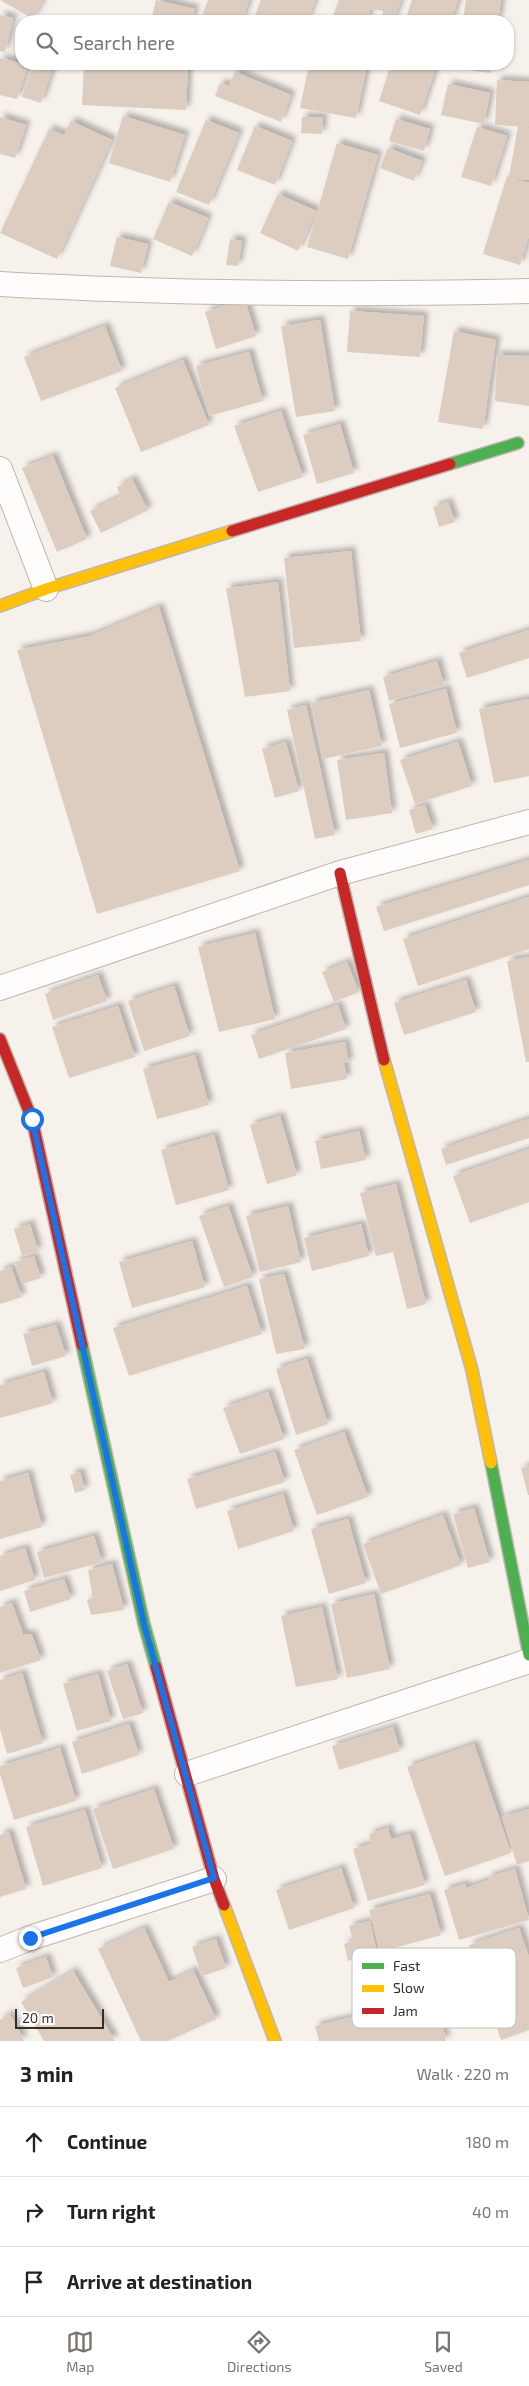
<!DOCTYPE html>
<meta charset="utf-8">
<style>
:root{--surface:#fff;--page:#f6f6f6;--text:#222;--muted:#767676;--line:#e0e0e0;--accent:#7b726b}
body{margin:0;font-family:"Exo 2",sans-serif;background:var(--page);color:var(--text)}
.scale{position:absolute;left:15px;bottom:12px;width:89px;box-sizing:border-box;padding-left:5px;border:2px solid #382d25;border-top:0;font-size:14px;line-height:18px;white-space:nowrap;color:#382d25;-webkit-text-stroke:4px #fff;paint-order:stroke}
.stop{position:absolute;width:15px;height:15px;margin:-11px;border:4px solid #1a73e8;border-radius:50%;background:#fff}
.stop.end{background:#1a73e8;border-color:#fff;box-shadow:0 1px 5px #0008}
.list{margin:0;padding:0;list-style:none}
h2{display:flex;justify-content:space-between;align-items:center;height:65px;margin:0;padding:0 20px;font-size:21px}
h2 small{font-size:16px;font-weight:400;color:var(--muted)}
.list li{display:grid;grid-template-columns:32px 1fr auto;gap:15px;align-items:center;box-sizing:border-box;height:70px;padding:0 20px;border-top:1px solid var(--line)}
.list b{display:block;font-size:19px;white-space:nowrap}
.list em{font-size:16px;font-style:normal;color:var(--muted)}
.icon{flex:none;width:28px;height:28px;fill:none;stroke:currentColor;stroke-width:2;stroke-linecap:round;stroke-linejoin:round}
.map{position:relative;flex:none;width:529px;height:2041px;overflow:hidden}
.search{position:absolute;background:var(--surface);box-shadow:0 1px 4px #0004;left:15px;right:15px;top:15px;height:55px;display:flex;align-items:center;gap:12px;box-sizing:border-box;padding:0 18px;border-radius:20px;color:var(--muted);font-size:19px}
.sheet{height:275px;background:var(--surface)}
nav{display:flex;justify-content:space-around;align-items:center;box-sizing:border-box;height:70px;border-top:1px solid var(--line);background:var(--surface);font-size:14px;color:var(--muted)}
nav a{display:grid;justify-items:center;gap:2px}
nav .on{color:var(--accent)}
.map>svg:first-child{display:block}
.building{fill:#ddcdc1;filter:url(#shadow)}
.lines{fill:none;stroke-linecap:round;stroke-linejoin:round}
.street-casing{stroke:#beb6b0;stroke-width:26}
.fast-casing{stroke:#beb6b0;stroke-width:14}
.slow-casing{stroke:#beb6b0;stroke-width:14}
.jam-casing{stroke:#beb6b0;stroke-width:14}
.street{stroke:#fefdfc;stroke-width:24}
.fast{stroke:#4caf50;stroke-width:11}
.slow{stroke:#ffc107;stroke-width:11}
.jam{stroke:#c62828;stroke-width:11}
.route{stroke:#1a73e8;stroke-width:6}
.key{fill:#fff;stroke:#c3c0be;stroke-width:1}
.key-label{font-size:14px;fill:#382d25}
</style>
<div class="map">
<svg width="529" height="2041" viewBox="0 0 529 2041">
<defs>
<filter id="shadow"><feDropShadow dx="4.5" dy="-4.5" stdDeviation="2.5" flood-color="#0004"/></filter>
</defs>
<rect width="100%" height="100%" fill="#f7f1ec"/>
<g class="building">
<polygon points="0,0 43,0 33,19"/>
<polygon points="156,0 195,9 192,21 151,21"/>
<polygon points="208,0 249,0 242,21 200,21"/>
<polygon points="261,0 315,0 307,21 253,21"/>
<polygon points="339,0 401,0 393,21 382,21 383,11 370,9 368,21 331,21"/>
<polygon points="412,0 458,0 451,21 405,21"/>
<polygon points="466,0 501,0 498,21 463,21"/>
<polygon points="0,15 13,18 5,52 0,51"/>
<polygon points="0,58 28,65 17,99 0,95"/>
<polygon points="33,64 54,64 41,103 22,97"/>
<polygon points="84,64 188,64 186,110 82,105"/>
<polygon points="309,64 334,64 366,70 356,118 300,108"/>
<polygon points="391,64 437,64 420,115 379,101"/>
<polygon points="457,64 492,64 490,73 456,68"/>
<polygon points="235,72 291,95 281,122 215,96 220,83 229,86"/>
<polygon points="497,80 529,82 529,127 495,125"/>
<polygon points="448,84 490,93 484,124 441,115"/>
<polygon points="123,116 185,135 170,182 109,163"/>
<polygon points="0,117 26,125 15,158 0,154"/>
<polygon points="302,117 323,117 322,134 301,133"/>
<polygon points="396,119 430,129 424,151 389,141"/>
<polygon points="206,120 239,133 209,205 176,192"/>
<polygon points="71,121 112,140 57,259 0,233 49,129 64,135"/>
<polygon points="255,126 292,141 275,185 237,170"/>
<polygon points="518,126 529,128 529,180 512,178 529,183 529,235 520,265 483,254 507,176 509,177"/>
<polygon points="477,127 507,136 491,186 461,177"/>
<polygon points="337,143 378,155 348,259 307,247"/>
<polygon points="388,148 422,161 414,181 380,168"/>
<polygon points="278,194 316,211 298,251 260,233"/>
<polygon points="169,202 208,218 192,256 153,239"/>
<polygon points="117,237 148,244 141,273 110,266"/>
<polygon points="230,239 242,241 238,266 226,265"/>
<polygon points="245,300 256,336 216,349 205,312"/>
<polygon points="350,311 424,316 420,357 347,352"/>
<polygon points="320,320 335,411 296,417 281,326"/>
<polygon points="105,326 122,371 41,401 24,357"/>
<polygon points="454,331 496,340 483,429 438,422"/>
<polygon points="249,352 263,401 209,416 196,366"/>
<polygon points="497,355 529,356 529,406 495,401"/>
<polygon points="183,360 209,425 141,452 115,388"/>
<polygon points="281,411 303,477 258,492 234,426"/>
<polygon points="340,424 354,473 317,484 303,435"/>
<polygon points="53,456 87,539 57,552 22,468"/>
<polygon points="132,479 148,510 101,533 90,511 121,496 117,487"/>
<polygon points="448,502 455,522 439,527 433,507"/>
<polygon points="351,551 361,641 294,648 284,558"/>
<polygon points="278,582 290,691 245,697 226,588"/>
<polygon points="159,607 240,871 97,914 17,650 90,636"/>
<polygon points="529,630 529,658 467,678 459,653"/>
<polygon points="437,661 444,685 389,701 383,677"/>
<polygon points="446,689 457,733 400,748 389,704"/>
<polygon points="369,690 382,746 323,759 311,703"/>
<polygon points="529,699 529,776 494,783 479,709"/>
<polygon points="306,705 335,835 315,839 287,710"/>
<polygon points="286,742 299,791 275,798 262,749"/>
<polygon points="458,742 472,786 415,804 400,760"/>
<polygon points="384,753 392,813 346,820 337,760"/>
<polygon points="425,805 433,829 416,834 409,810"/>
<polygon points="529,860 529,885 384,931 376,907"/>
<polygon points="529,897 529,949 418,986 403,939"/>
<polygon points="255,933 275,1019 219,1032 198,947"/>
<polygon points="529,957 529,1062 526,1062 507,961"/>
<polygon points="347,962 359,992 334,1002 322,972"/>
<polygon points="98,975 107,1001 53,1020 45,994"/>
<polygon points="466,980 476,1012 404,1035 394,1003"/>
<polygon points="174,986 190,1036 144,1051 128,1001"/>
<polygon points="338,1005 346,1029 259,1059 251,1035"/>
<polygon points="118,1006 135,1057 69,1078 52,1027"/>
<polygon points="345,1042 349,1063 344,1063 347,1079 291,1089 285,1053"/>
<polygon points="195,1055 209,1105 157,1119 143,1069"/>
<polygon points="280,1116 297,1175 267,1184 250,1125"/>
<polygon points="529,1119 529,1138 446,1165 441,1149"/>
<polygon points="359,1131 366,1160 321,1169 315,1141"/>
<polygon points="214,1135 229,1190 176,1205 161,1150"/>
<polygon points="529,1149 529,1202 470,1223 453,1176"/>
<polygon points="396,1184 426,1304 407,1309 393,1252 376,1256 360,1193"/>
<polygon points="228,1206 253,1277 224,1287 199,1216"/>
<polygon points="288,1206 301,1262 260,1272 246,1216"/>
<polygon points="30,1224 38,1251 22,1256 14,1229"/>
<polygon points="361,1224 369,1256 312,1271 304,1238"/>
<polygon points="192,1241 205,1287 132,1308 119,1262"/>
<polygon points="34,1256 41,1278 22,1284 15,1262"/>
<polygon points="11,1267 22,1297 0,1304 0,1271"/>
<polygon points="284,1274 305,1349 276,1354 259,1279"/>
<polygon points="247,1286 262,1334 129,1376 113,1328"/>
<polygon points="56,1325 66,1356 32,1366 23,1334"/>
<polygon points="307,1359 328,1424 296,1435 276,1369"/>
<polygon points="44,1372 53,1403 0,1418 0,1385"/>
<polygon points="268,1392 284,1439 240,1454 223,1408"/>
<polygon points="344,1432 368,1497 317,1515 294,1450"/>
<polygon points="275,1452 285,1482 196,1509 187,1479"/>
<polygon points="529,1466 529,1495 528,1495 521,1468"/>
<polygon points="80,1472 85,1490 75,1493 70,1475"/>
<polygon points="28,1473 42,1527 0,1539 0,1481"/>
<polygon points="283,1494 294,1531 238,1549 227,1511"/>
<polygon points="474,1508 490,1562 468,1568 453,1514"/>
<polygon points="443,1515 461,1565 381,1594 363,1544"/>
<polygon points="348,1519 366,1583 329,1594 311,1529"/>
<polygon points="94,1536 102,1562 44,1578 37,1552"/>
<polygon points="25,1548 35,1580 0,1591 0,1556"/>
<polygon points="112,1564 124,1610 91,1615 87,1600 93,1598 88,1570"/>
<polygon points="64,1579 71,1599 30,1612 24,1591"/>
<polygon points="374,1594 390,1669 347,1678 331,1604"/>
<polygon points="12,1603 23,1634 32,1635 41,1660 0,1673 0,1607"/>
<polygon points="322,1607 338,1679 296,1687 281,1616"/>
<polygon points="127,1664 143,1713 123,1719 107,1671"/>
<polygon points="22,1673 43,1743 7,1754 0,1729 0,1680"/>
<polygon points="98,1674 111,1721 77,1731 63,1684"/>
<polygon points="129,1724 139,1755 82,1774 72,1742"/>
<polygon points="393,1727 400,1751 339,1770 332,1746"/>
<polygon points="474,1744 511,1853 445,1876 407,1767"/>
<polygon points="60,1748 76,1801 14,1820 0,1774 0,1766"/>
<polygon points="154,1789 174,1849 113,1869 93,1809"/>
<polygon points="529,1809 529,1861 517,1865 502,1817"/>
<polygon points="85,1810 102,1868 43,1886 26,1827"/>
<polygon points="388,1828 391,1839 410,1834 425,1885 368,1901 353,1849 371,1844 369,1834"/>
<polygon points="9,1832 26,1889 0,1897 0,1835"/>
<polygon points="341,1868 354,1908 289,1930 276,1890"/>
<polygon points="515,1869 529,1920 459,1940 444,1890 465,1884 466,1888 489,1880 488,1877"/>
<polygon points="430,1894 441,1935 380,1952 369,1910"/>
<polygon points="370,1921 377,1953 348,1961 344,1944 353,1941 349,1926"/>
<polygon points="144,1928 169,1982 193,1970 216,2019 168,2041 141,2041 98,1949"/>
<polygon points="519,1928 529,1957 529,2030 501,2040 469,1945"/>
<polygon points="216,1939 226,1968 202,1976 192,1947"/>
<polygon points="46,1957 53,1977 23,1988 16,1968"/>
<polygon points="73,1971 115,2041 44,2041 21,2002"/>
<polygon points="436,1997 446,2041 319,2041 315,2026"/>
<polygon points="10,2014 24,2041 0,2041 0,2020"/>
</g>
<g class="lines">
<defs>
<g id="street">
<path d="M0,284C176,294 352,295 529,291"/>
<polyline points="0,469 46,589"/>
<polyline points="0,988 340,873 529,822"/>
<polyline points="187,1774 529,1661"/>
<polyline points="0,1950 30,1938 214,1879"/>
</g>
<g id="fast">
<polyline points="450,464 518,443"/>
<polyline points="82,1345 144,1624 156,1667"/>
<polyline points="491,1463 529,1655"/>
</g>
<g id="slow">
<polyline points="0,606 46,589 232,531"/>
<polyline points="384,1060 472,1370 491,1463"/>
<polyline points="224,1905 275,2041"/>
</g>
<g id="jam">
<polyline points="232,531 450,464"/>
<polyline points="340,873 384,1060"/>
<polyline points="0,1039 32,1119 82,1345"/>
<polyline points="156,1667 214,1879 224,1905"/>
</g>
</defs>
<use href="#street" class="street-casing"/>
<use href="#fast" class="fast-casing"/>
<use href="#slow" class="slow-casing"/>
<use href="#jam" class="jam-casing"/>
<use href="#street" class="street"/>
<use href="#fast" class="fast"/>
<use href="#slow" class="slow"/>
<use href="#jam" class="jam"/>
</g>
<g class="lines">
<polyline class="route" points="30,1938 214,1878 144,1624 32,1119"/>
</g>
<rect x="352" y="1948" width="164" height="80" rx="8" class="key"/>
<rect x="362" y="1963" width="22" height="6" fill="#4caf50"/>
<rect x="362" y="1985" width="22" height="7" fill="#ffc107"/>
<rect x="362" y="2008" width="22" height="6" fill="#c62828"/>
<g class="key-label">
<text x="393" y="1971">Fast</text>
<text x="393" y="1993">Slow</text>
<text x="393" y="2016">Jam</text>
</g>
</svg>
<div class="scale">20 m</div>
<div class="stop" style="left:32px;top:1119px"></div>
<div class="stop end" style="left:30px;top:1938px"></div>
<div class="search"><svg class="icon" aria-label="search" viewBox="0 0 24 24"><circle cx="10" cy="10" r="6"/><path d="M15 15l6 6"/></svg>Search here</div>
</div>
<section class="sheet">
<h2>3 min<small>Walk · 220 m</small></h2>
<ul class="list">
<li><svg class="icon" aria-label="ahead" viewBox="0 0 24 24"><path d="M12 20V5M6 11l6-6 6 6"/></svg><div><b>Continue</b></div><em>180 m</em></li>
<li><svg class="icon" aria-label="right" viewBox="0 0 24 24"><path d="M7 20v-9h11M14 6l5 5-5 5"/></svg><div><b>Turn right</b></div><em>40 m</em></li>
<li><svg class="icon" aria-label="arrive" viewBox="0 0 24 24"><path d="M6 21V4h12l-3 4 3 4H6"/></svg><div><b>Arrive at destination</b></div></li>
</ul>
</section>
<nav>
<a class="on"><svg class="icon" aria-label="map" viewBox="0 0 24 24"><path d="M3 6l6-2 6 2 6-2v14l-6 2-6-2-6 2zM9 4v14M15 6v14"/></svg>Map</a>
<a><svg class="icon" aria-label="directions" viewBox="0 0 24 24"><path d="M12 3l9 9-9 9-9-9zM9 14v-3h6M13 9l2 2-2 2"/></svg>Directions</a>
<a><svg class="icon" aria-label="saved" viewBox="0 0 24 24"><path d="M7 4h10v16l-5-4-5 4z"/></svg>Saved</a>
</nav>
